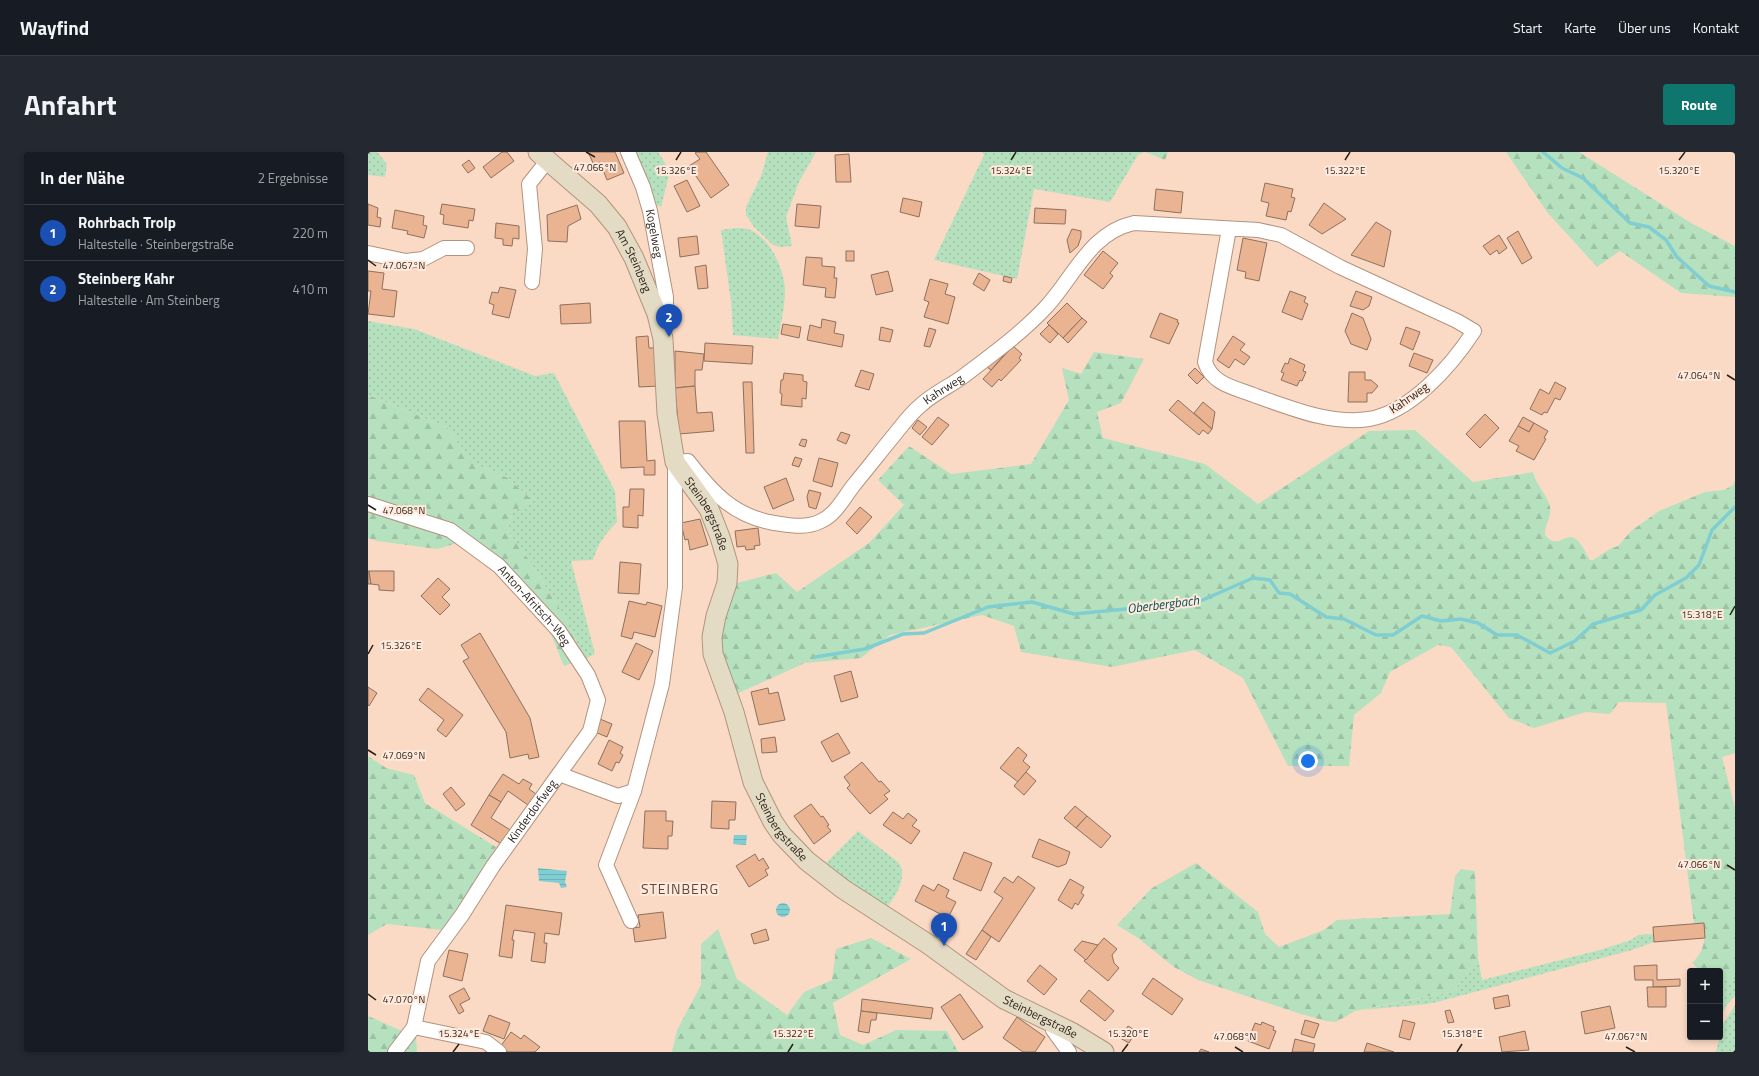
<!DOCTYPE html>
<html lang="de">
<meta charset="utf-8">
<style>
:root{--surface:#171b24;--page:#242831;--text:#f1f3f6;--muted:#9ea1a6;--line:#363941;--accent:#0f766e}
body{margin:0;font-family:"Titillium Web",sans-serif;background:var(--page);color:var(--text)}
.controls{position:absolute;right:12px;bottom:12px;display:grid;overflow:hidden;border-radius:4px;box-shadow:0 2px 6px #0003}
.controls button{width:36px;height:36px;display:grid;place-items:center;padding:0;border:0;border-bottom:1px solid var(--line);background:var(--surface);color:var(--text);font:20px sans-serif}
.you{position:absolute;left:940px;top:609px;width:14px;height:14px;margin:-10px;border:3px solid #fff;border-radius:50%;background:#1a73e8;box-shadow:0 0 0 6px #1a73e833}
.badge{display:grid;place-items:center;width:26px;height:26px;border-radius:50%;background:var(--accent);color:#fff;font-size:13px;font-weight:700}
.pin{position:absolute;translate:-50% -33px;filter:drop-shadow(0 1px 2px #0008)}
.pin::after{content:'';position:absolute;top:21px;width:14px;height:12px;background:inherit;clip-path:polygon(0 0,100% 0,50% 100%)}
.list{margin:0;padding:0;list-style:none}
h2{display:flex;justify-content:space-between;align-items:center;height:52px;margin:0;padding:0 16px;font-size:17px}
h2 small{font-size:13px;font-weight:400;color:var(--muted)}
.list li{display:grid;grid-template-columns:26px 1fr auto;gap:12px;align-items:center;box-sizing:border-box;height:56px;padding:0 16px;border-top:1px solid var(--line)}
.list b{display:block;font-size:15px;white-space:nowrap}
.list p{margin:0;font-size:13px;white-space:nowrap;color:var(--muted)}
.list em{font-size:13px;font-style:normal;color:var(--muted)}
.map{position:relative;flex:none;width:1367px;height:900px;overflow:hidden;border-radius:4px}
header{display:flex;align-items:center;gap:24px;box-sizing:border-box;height:56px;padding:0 20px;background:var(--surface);border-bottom:1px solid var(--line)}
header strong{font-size:19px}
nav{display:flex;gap:22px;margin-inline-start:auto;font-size:14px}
.intro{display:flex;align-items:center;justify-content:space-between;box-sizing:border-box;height:96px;padding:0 24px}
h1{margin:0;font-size:28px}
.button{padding:10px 18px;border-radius:4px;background:var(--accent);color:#fff;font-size:14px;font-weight:700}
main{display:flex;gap:24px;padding:0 24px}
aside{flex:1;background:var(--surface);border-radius:4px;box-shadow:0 2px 6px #0003}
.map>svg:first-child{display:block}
.grass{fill:url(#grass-dots)}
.forest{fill:url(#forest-firs)}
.water{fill:url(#water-rules)}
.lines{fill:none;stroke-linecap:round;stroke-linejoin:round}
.stream{stroke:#7fced2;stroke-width:3.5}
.building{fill:#eab492;stroke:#8d705d}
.minor-casing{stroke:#b2937f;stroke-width:16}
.secondary-casing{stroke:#b2937f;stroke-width:21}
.minor{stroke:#fff;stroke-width:14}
.secondary{stroke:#e4dbc5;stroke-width:19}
.ticks{fill:none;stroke:#2a1e16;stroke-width:1.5}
.labels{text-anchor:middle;stroke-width:4;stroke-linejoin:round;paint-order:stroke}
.street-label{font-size:12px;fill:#2a1e16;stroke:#ffeadd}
.water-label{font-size:13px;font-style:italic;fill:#055053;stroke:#ffeadd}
.quarter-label{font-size:14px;letter-spacing:1px;fill:#634736;stroke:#ffeadd}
.ticks-label{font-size:10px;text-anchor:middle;fill:#2a1e16;stroke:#ffeadd;stroke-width:4;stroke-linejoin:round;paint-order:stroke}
</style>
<header>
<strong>Wayfind</strong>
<nav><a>Start</a><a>Karte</a><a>Über uns</a><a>Kontakt</a></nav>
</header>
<div class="intro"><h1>Anfahrt</h1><a class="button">Route</a></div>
<main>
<aside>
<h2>In der Nähe<small>2 Ergebnisse</small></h2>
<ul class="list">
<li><span class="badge" style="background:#1a4fb4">1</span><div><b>Rohrbach Trolp</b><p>Haltestelle · Steinbergstraße</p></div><em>220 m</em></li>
<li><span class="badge" style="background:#1a4fb4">2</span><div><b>Steinberg Kahr</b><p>Haltestelle · Am Steinberg</p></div><em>410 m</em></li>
</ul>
</aside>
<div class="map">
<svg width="1367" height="900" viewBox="0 0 1367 900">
<defs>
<pattern id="grass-dots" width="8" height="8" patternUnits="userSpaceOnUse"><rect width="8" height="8" fill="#b6e1be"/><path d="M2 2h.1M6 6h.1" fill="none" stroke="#9dc1a3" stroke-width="1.8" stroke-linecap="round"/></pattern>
<pattern id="forest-firs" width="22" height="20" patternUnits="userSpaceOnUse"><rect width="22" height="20" fill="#b6e1be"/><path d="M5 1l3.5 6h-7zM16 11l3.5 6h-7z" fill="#9dc1a3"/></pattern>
<pattern id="water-rules" width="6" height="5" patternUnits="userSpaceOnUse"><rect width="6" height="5" fill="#7fced2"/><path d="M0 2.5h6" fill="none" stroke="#6eb0b4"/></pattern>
</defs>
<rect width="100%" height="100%" fill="#fbdac5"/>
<g class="grass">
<polygon points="0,0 9,0 19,12 17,25 0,23"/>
<polygon points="263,0 290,0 302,19 293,55 286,52"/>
<polygon points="400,0 448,0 431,30 418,65 424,94 412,95 405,93 386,75 378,63 378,55 393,24"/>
<polygon points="614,0 765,0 770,3 742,50 666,37 649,127 566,108 616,3"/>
<path d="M367,76C371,76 376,76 380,77C402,85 416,116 417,138C417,154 413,172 410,187L365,183L363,149L353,78Z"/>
<path d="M0,169L46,177L167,224L186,221L247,339L249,370C237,382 230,392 225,408L203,409L227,502L217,507L195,462L161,408L139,378L145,360L164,348L140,326L102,310L80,276L0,243Z"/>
<path d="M490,679L530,710C541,723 528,744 519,755L454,715Z"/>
<polygon points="1285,782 1286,790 1264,798 1073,849 1060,852 994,858 1086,839 1110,806 1114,828 1232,798 1263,788 1270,783"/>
<polygon points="1352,826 1367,829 1367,844 1358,854 1352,865"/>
<polygon points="1367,853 1367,900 1348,900 1355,872"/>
</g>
<g class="forest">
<polygon points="765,0 800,0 797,8 777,0 770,3"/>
<polygon points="1138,0 1211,0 1323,71 1367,94 1367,145 1313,141 1252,99 1229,115 1179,60"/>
<path d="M726,200L776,207L753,251L729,260L735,286L837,312L890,352L1001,279L1047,278L1105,330L1165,320C1168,333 1179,342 1182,355C1184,365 1176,374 1177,383C1190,400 1199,376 1210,389C1215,394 1218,402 1222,408H1225L1242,397L1250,394L1263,379L1291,359L1337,340L1356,338L1365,333L1367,328V601L1354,605L1367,656V829L1352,826V819H1333L1324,811C1337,799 1337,788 1336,772H1326L1298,551L1251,550L1242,562L1218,560L1166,576L1141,566L1083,495L1070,493L1022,520L1013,541L986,563L981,614H920L875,526L827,498L744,515L653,500L646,474L614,463L522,483L493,506L437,511L366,543L350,486L365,432L408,421L429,440L501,391L536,353L510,328L541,294L583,322L663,312L701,248L694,216L713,222Z"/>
<path d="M0,243L80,276L102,310L140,326L164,348L145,360L139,378L161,408L195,462L217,507L196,514C190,501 186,486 178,474C158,444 119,414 90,391L69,397L9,389L0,386Z"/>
<polygon points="0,604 18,616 46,623 57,651 128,695 75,778 19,772 0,783"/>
<polygon points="828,711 890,760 897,782 911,795 956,778 969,768 1082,762 1087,724 1093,717 1107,719 1110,806 1086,839 987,859 968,870 958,869 933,862 830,828 806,815 770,786 749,773 784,736"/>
<polygon points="350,777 369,827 419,863 436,840 464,828 468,797 503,786 543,807 465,851 472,883 495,893 528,878 579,879 590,900 304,900 309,878 333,833 333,792"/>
<polygon points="0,864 48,885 49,900 0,900"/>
</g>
<g class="water">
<polygon points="366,683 379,683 378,693 365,692"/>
<polygon points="170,716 199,719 197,730 199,735 193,736 191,731 171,729"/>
<circle cx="415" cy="758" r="7"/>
</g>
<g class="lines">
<g class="stream">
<polyline points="1175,0 1194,16 1215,26 1262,71 1281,75 1298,88 1309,105 1341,134 1367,140"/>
<polyline points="447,505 497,497 535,482 556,481 620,455 664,450 706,462 830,450 885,426 902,428 911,441 922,442 958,465 976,467 1008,483 1025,483 1054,464 1073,469 1093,467 1110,471 1129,483 1149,483 1182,501 1207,489 1225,472 1273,458 1287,443 1318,426 1331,413 1344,378 1367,355"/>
</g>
</g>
<g class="building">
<polygon points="134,0 139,0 146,9 123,26 115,15"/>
<polygon points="220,0 247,0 256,21 239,28 232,10 226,13"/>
<polygon points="329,0 338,0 361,33 343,46 321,14 332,7 327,1"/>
<polygon points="481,2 483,30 468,30 467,3"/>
<polygon points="101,8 107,16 100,21 94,13"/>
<polygon points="319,28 332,54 319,60 306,34"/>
<polygon points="897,31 925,37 923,45 927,46 923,60 920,59 918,68 898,64 901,51 893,49"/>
<polygon points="788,37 815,40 813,61 786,58"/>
<polygon points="535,46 554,50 551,65 532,60"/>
<polygon points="956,51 978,67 954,82 941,73"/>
<polygon points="0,52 10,56 9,65 13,66 12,75 0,73"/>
<polygon points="74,52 107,57 105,69 101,68 100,76 75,72 76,63 72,62"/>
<polygon points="429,52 453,54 451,76 427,74"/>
<polygon points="209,53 213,67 200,74 199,90 180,89 179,63"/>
<polygon points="667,56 698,58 697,72 666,71"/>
<polygon points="27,58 56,64 55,73 59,74 56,86 39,82 40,79 24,76"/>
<polygon points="1008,70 1023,79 1016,115 983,103"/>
<polygon points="128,71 151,74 151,87 145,86 144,94 135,93 135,87 127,86"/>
<polygon points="704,77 713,79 713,85 710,94 702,101 699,88"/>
<polygon points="1150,79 1164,106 1154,112 1139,86"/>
<polygon points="1131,83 1139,96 1131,102 1129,98 1122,103 1115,94"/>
<polygon points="329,84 331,102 312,105 310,86"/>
<polygon points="875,86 899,91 891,129 877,126 878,120 869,118"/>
<rect x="478" y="99" width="8" height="10"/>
<polygon points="735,99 750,111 742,121 745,124 735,137 716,123"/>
<polygon points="438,105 454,106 454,114 467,115 466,126 469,126 467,146 457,145 458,136 435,133"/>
<polygon points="338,113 340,136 330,137 327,115"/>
<polygon points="0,119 16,121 14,137 29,139 26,165 0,162 3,139 0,139"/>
<polygon points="520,119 525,139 508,143 503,123"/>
<polygon points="611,121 622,128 616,139 605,132"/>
<polygon points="636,124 644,126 643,131 635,129"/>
<polygon points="562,127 580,132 577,142 587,145 580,172 556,165 561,150 556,148"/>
<polygon points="132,135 148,138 141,166 124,162 126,153 121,151 124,140 130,141"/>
<polygon points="922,139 938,145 936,150 940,152 934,168 914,160"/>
<polygon points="988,139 1004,145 1001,154 995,158 982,154"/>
<polygon points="222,151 223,171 193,172 192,153"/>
<polygon points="699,151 714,166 695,186 679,171"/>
<polygon points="792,161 810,168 809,170 811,171 801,192 782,185"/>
<polygon points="984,161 995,166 1003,187 999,198 983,192 977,179"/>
<polygon points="714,166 719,170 700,191 695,186"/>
<polygon points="454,167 468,170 466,181 476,183 474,195 439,188 442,173 453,176"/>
<polygon points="415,172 433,175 431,186 413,182"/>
<polygon points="681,173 690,182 682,191 672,182"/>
<polygon points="513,175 525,178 522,190 511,188"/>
<polygon points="1038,175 1052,180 1045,198 1032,192"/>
<polygon points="561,176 568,178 562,195 556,194"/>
<polygon points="280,184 281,196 289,196 291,234 271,235 268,185"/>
<polygon points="865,184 877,192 872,198 882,205 876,213 867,207 861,216 849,208"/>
<polygon points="337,191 385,194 384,212 336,209"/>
<polygon points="645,194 654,202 651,206 653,208 633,229 631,227 624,235 615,227"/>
<polygon points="307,199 336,202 334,218 327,218 327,234 307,236"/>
<polygon points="632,200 636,203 623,218 619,215"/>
<polygon points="1046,201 1065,208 1059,221 1041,214"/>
<polygon points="922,206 937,213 935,219 938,220 934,229 932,228 929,234 913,228 916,221 913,220 917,211 920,212"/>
<polygon points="827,216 836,225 829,232 820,223"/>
<polygon points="493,218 506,222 501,238 487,234"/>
<polygon points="981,220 997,220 997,228 1003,228 1010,234 1004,241 999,241 999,250 980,250"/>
<polygon points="416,221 435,223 435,229 439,230 438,247 434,246 434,255 413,253 414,242 412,241 413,228 415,228"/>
<polygon points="375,230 384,230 386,301 378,301"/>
<polygon points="1187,230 1198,236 1192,248 1187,246 1179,261 1176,260 1174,263 1162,257 1172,237 1181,242"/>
<polygon points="327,234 329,261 344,260 346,279 311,282 307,236"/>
<polygon points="810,248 844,277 840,282 835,278 831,283 801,258"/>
<polygon points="835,250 847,260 844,277 826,261"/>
<polygon points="1117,262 1131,276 1112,296 1098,282"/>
<polygon points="570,265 581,273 564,293 554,285"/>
<polygon points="1155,265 1166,271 1161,280 1150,274"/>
<polygon points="550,268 559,275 552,283 544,276"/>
<polygon points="251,269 277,269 279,309 287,308 287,323 276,323 276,315 253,316"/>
<polygon points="1166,271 1180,279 1176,286 1178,287 1166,308 1148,299 1151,294 1141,289 1150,274 1161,280"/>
<polygon points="473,280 482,283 478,292 469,288"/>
<polygon points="434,287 439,288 437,295 431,293"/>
<polygon points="427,305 434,307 431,315 424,313"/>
<polygon points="451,306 470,311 464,335 445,329"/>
<polygon points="418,326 426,348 405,357 396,335"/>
<polygon points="262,337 276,337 275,364 270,363 270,376 255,375 255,355 261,355"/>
<polygon points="441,338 453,341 448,357 441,355 439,345"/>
<polygon points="492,355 504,365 489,382 478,371"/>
<polygon points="332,367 340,393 322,398 320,387 317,388 313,371"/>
<polygon points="390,376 392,393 386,394 387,397 378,398 377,394 369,395 367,379"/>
<polygon points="252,410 273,412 271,442 250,441"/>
<polygon points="0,419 1,419 3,432 0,432"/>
<polygon points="1,419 26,419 26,439 11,438 11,433 3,432"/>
<polygon points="70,426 82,437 74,445 82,453 72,463 53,444"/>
<polygon points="261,449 278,453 279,450 294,454 287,485 266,480 264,487 253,484"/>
<polygon points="112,481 162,566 171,605 161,607 160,602 142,606 138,580 95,509 101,506 93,493"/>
<polygon points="268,491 285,499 271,528 254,520"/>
<polygon points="483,519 490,545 473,550 466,524"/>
<polygon points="0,535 9,541 1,554 0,553"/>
<polygon points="60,536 95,563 78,585 69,578 76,568 51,548"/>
<polygon points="400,536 401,542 410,540 417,568 391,573 383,540"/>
<polygon points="232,567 244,572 239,585 227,580"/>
<polygon points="470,581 482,601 464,610 453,590"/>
<polygon points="407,585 409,600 394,601 393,587"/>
<polygon points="241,588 255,595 252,601 255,603 251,611 248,610 244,619 230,612"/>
<polygon points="650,595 659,603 655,609 662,615 650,630 632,616"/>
<polygon points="494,610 511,630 513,629 522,639 516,643 520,647 502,662 479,636 482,633 476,625"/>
<polygon points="658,620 668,629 656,643 646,634"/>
<polygon points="135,622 151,632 155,627 164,632 161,637 168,642 160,653 140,639 133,650 121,643"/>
<polygon points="83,635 97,652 88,659 75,642"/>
<polygon points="121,643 133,650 123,666 144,679 135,693 103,673"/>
<polygon points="344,649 368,650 367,668 361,668 361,677 343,676"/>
<polygon points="443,652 453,665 455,664 461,673 459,674 463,679 446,692 426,664"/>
<polygon points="707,654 719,664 708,676 696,666"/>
<polygon points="277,659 298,659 298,669 305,669 304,684 300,684 300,697 275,696"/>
<polygon points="525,660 535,667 540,661 549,668 544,674 552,679 543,692 515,673"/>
<polygon points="719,664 743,684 733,696 708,676"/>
<polygon points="671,687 702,700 698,712 690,715 664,705"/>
<polygon points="596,700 624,711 613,739 585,727"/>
<polygon points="387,702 391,709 395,706 401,716 397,718 400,723 381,735 368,714"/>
<polygon points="650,724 667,736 631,790 614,778 635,746 626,740 636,725 645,731"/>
<polygon points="702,727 716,735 713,741 716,743 710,753 707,751 704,757 690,748"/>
<polygon points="570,732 581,738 578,745 588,750 580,766 547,749 555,733 566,739"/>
<polygon points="138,753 194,761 191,783 177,781 176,791 179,791 177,811 163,809 167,781 146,778 144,788 146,788 144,806 131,804"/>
<polygon points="295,760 298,786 267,790 265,776 272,775 270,763"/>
<polygon points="1336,771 1337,786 1286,790 1285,775"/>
<polygon points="398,777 401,788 386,792 383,782"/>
<polygon points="614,778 623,785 608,808 598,802"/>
<polygon points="736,786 749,797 744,803 746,811 751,816 740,829 716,809"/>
<polygon points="714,789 730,793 718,808 706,798"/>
<polygon points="81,798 100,802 94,829 75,824"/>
<polygon points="672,813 689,827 676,843 659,829"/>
<polygon points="1289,813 1289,828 1312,827 1312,834 1285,835 1285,828 1267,828 1266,814"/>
<polygon points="785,826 815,847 804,863 774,842"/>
<polygon points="1279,835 1298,835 1298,855 1280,855"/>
<polygon points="96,836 102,847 92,852 96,859 91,862 81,844"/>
<polygon points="721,838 746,859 737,869 712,849"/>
<polygon points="592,842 615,875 595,888 573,855"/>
<polygon points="1140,843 1142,854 1127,857 1125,846"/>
<polygon points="494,847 565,856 563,867 493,859"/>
<polygon points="1242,854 1247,876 1217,882 1213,860"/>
<polygon points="1082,858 1086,870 1080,871 1077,859"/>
<polygon points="493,859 509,861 508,868 503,868 501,881 490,879"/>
<polygon points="121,863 142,871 136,887 115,879"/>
<polygon points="649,865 677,885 667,900 655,900 635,886"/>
<polygon points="937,868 951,872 946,886 933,882"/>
<polygon points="1035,868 1047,871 1042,888 1031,885"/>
<polygon points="894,870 906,875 905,878 908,879 901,897 880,889 887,871 893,873"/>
<polygon points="760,874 768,879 761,891 752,886"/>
<polygon points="1157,879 1161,898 1134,900 1131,885"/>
<polygon points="143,880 153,887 156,883 172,895 167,900 140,900 132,895"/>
<polygon points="927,887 947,892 945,900 924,900"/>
<polygon points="999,891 1026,900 996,900"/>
<polygon points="833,897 841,900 831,900"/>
</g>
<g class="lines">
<defs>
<g id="minor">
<path id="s1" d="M260,0L275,35L282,59L298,145V151L289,162"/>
<polyline points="0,101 38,109 55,107 76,96 99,96"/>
<polyline points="164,130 167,97 161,32 180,8"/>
<path id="s2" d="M0,352L82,378L131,414L191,479L220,523L230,548L222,579L191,622"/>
<path id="s3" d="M263,769L238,713L266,639L294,532L307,435V310L320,309C344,340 365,364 406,371C421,373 438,377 453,369C467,363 476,346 485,334C499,317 513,299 527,282C535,272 543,261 553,253C565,242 580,235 593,226C622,204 654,181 679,154C707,123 722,81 766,71L890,78L913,83L972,115L1089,169L1106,179C1084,213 1043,260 1001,267C963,273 923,256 888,244C869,236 844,233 837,210L861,77"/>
<polyline points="685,872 685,878 701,900"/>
<polyline points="27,900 46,875"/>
<path id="s4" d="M131,900L118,890L46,875L60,809L94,763L125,714L191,622L250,644L266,639"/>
</g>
<g id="secondary">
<path id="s5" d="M170,0L230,52L249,75L266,106L289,162L295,187L299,262L307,310L341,357L352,385L360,412L359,431L348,464L344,485L345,502L366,560L385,630L405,670L414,683L439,709L475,737L560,792L636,847L705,881L736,900"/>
</g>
</defs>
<use href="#minor" class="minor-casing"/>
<use href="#secondary" class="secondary-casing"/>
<use href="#minor" class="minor"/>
<use href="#secondary" class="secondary"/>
</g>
<path class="ticks" d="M218,0L227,5M308,8L313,0M643,8L648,0M977,8L982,0M1311,8L1317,0M0,108L8,114M1359,223L1367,228M0,353L8,358M1362,463L1367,454M0,502L5,493M0,598L8,603M1359,713L1367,718M0,842L8,848M867,895L875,900M1258,895L1267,900M85,900L91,892M420,900L425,892M754,900L760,892M1089,900L1094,892"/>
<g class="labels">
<g class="street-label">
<text dy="4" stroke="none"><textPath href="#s1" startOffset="86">Kogelweg</textPath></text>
<text dy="4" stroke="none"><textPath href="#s5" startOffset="147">Am Steinberg</textPath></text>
<text dy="4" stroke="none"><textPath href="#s3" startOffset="825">Kahrweg</textPath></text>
<text transform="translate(1041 246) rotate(-35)" y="4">Kahrweg</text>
<text dy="4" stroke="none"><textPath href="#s5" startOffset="416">Steinbergstraße</textPath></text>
<text dy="4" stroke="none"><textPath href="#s2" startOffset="200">Anton-Afritsch-Weg</textPath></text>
<text dy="4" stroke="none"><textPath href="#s4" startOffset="340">Kinderdorfweg</textPath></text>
<text dy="4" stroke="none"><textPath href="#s5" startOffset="751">Steinbergstraße</textPath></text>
<text dy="4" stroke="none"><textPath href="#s5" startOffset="1075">Steinbergstraße</textPath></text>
</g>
<g class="water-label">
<text transform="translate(795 452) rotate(-7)" y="5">Oberbergbach</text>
</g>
<g class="quarter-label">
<text x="312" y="742">STEINBERG</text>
</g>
</g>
<g class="ticks-label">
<text x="227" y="19">47.066°N</text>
<text x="308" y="22">15.326°E</text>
<text x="643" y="22">15.324°E</text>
<text x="977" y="22">15.322°E</text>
<text x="1311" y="22">15.320°E</text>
<text x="36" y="117">47.067°N</text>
<text x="1331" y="227">47.064°N</text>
<text x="36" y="362">47.068°N</text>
<text x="1334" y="466">15.318°E</text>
<text x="33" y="497">15.326°E</text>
<text x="36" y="607">47.069°N</text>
<text x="1331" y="716">47.066°N</text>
<text x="36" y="851">47.070°N</text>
<text x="91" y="885">15.324°E</text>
<text x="425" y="885">15.322°E</text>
<text x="760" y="885">15.320°E</text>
<text x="1094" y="885">15.318°E</text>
<text x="867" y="888">47.068°N</text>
<text x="1258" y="888">47.067°N</text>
</g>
</svg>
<div class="controls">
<button>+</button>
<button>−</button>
</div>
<div class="you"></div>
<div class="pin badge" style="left:576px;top:794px;background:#1a4fb4">1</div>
<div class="pin badge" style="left:301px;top:185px;background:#1a4fb4">2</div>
</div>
</main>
